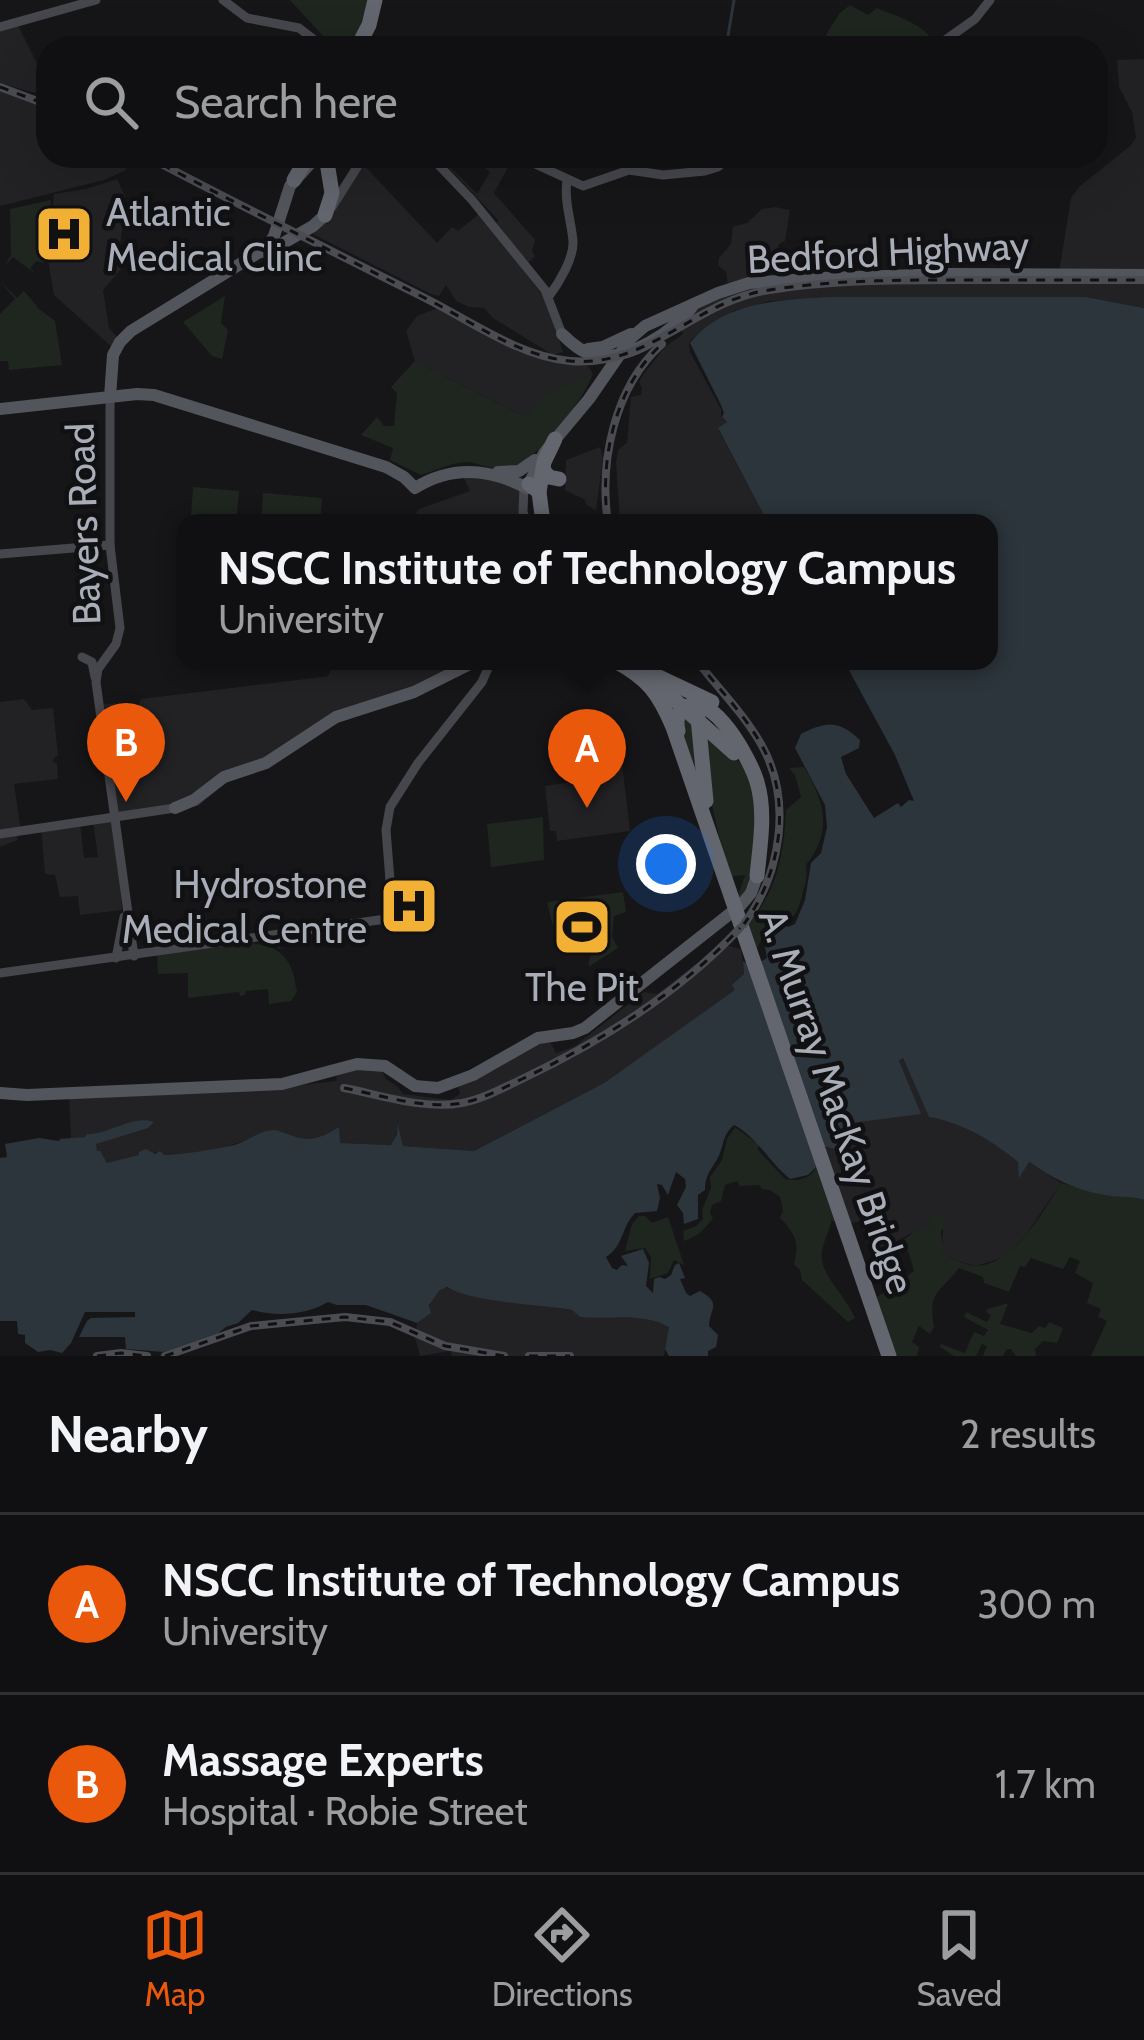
<!DOCTYPE html>
<meta charset="utf-8">
<style>
:root{--surface:#101012;--page:#19191b;--text:#f1f3f6;--muted:#9c9d9f;--line:#303032;--accent:#ea580c}
body{margin:0;font-family:Cabin,sans-serif;background:var(--page);color:var(--text)}
.you{position:absolute;left:666px;top:864px;width:42px;height:42px;margin:-30px;border:9px solid #fff;border-radius:50%;background:#1a73e8;box-shadow:0 0 0 18px #1a73e833}
.badge{display:grid;place-items:center;width:78px;height:78px;border-radius:50%;background:var(--accent);color:#fff;font-size:39px;font-weight:700}
.pin{position:absolute;translate:-50% -99px;filter:drop-shadow(0 3px 6px #0008)}
.pin::after{content:'';position:absolute;top:63px;width:42px;height:36px;background:inherit;clip-path:polygon(0 0,100% 0,50% 100%)}
.popup{position:absolute;left:176px;top:514px;width:822px;height:156px;box-sizing:border-box;display:grid;place-content:center;border-radius:24px;background:var(--surface);filter:drop-shadow(0 3px 9px #0005);font-size:39px;white-space:nowrap;color:var(--muted)}
.popup b{font-size:45px;color:var(--text)}
.popup::after{content:'';position:absolute;left:50%;top:100%;margin-left:-24px;border:24px solid transparent;border-top-color:var(--surface)}
.list{margin:0;padding:0;list-style:none}
h2{display:flex;justify-content:space-between;align-items:center;height:156px;margin:0;padding:0 48px;font-size:51px}
h2 small{font-size:39px;font-weight:400;color:var(--muted)}
.list li{display:grid;grid-template-columns:78px 1fr auto;gap:36px;align-items:center;box-sizing:border-box;height:180px;padding:0 48px;border-top:3px solid var(--line)}
.list b{display:block;font-size:45px;white-space:nowrap}
.list p{margin:0;font-size:39px;white-space:nowrap;color:var(--muted)}
.list em{font-size:39px;font-style:normal;color:var(--muted)}
.icon{flex:none;width:66px;height:66px;fill:none;stroke:currentColor;stroke-width:2;stroke-linecap:round;stroke-linejoin:round}
.map{position:relative;flex:none;width:1144px;height:1356px;overflow:hidden}
.search{position:absolute;background:var(--surface);box-shadow:0 12px 48px #0002;left:36px;right:36px;top:36px;height:132px;display:flex;align-items:center;gap:30px;box-sizing:border-box;padding:0 42px;border-radius:36px;color:var(--muted);font-size:45px}
.sheet{height:516px;background:var(--surface)}
nav{display:flex;justify-content:space-around;align-items:center;box-sizing:border-box;height:168px;border-top:3px solid var(--line);background:var(--surface);font-size:33px;color:var(--muted)}
nav a{display:grid;justify-items:center;gap:6px}
nav .on{color:var(--accent)}
.map>svg:first-child{display:block}
.built{fill:#222225}
.green{fill:#1e261f}
.water{fill:#2c353c}
.lines{fill:none;stroke-linecap:round;stroke-linejoin:round}
.stream{stroke:#2c353c;stroke-width:3}
.secondary{stroke:#45474d;stroke-width:9}
.primary{stroke:#53555c;stroke-width:12}
.motorway{stroke:#63666e;stroke-width:15}
.rail-casing{stroke:#4a4c52;stroke-width:8}
.rail{stroke:#111113;stroke-width:3;stroke-dasharray:9;stroke-linecap:butt}
.labels{text-anchor:middle;stroke-width:9;stroke-linejoin:round;paint-order:stroke}
.poi-label{font-size:39px;fill:#a8adb8;stroke:#111113;text-anchor:start}
.street-label{font-size:39px;fill:#a8adb8;stroke:#111113}
</style>
<div class="map">
<svg width="1144" height="1356" viewBox="0 0 1144 1356">
<rect width="100%" height="100%" fill="#161618"/>
<g class="built">
<polygon points="16,21 44,78 45,93 31,92 0,83 0,27"/>
<polygon points="1144,59 1144,273 1059,273 1071,198 1079,187 1130,146 1136,138 1132,112 1119,87 1117,60"/>
<polygon points="0,89 48,107 48,156 129,156 126,170 104,180 0,206"/>
<polygon points="438,156 457,156 448,165 477,194 490,172 471,156 514,156 494,193 535,240 532,251 535,256 527,264 497,223 498,220"/>
<polygon points="363,164 437,243 452,227 458,231 480,213 547,301 563,352 553,355 493,318 484,308 469,307 456,301 446,285 439,296 431,294 311,233"/>
<polygon points="117,179 125,196 120,248 133,252 133,255 103,290 109,328 119,339 113,348 54,295 47,254 54,194 86,189"/>
<polygon points="775,207 790,210 785,241 779,244 774,262 776,270 768,272 766,276 728,285 726,272 718,265 719,258 731,244 733,227 747,223 762,209"/>
<polygon points="815,276 1144,278 1144,308 1086,297 827,297 770,301 734,311 692,339 689,343 690,352 721,409 721,416 727,423 718,429 768,523 620,523 616,462 618,450 627,443 631,397 641,395 642,388 639,382 643,375 665,347 683,334 679,326 686,310 736,287"/>
<polygon points="438,308 517,351 548,361 588,366 593,374 544,395 524,416 415,361 406,331 417,316"/>
<polygon points="600,447 603,458 596,511 587,505 584,499 565,490 566,460"/>
<polygon points="459,467 525,478 520,507 522,523 410,523 419,509 470,491"/>
<polygon points="335,661 490,661 421,695 335,724 229,779 199,806 115,818 122,910 80,915 78,896 60,897 55,875 45,874 41,828 80,823 84,858 98,857 93,821 113,818 104,704 116,703 118,708 138,706 141,699 322,677 328,676"/>
<polygon points="24,699 32,710 53,708 58,756 55,757 52,762 57,763 58,779 14,784 21,831 16,832 18,840 0,847 0,702"/>
<polygon points="621,755 630,831 557,841 556,831 550,831 545,786 580,781 577,760"/>
<polygon points="722,944 741,949 744,974 733,985 736,990 604,1083 474,1151 403,1146 399,1127 392,1145 339,1143 339,1129 325,1137 300,1139 276,1130 208,1153 164,1155 159,1152 107,1164 97,1152 96,1144 86,1137 71,1139 69,1096 293,1086 336,1081 338,1070 380,1067 386,1079 398,1087 403,1094 450,1100 460,1094 458,1086 547,1036 556,1053 575,1046 644,992 657,994"/>
<polygon points="903,1058 929,1116 956,1122 999,1146 1018,1162 1021,1176 1028,1162 1061,1183 1026,1235 1005,1257 976,1266 957,1261 942,1253 943,1225 930,1231 915,1231 880,1251 866,1221 850,1223 832,1221 831,1207 815,1148 849,1147 845,1127 846,1134 843,1134 842,1124"/>
<polygon points="443,1287 478,1297 572,1310 581,1317 642,1318 666,1324 669,1327 664,1356 452,1356 450,1351 420,1356 415,1338 417,1323 430,1313 430,1302"/>
</g>
<g class="green">
<polygon points="290,0 368,0 354,48 334,48"/>
<path d="M850,5L868,15L877,8C898,17 922,23 934,42L929,48H818L839,14Z"/>
<polygon points="51,200 44,263 37,261 30,268 37,275 13,257 5,265 11,255 10,209"/>
<polygon points="0,281 17,298 24,291 39,309 55,321 62,365 9,370 8,361 0,361 0,314 15,299"/>
<polygon points="225,296 221,323 228,330 222,359 212,356 183,322"/>
<path d="M415,361L524,416L543,395L593,374C582,402 536,466 504,469C492,470 479,463 467,462C452,462 435,471 421,475L390,460L393,448L361,435L377,417L384,426H394L397,393L391,387Z"/>
<polygon points="193,487 239,491 236,523 212,523 212,519 191,517"/>
<polygon points="263,493 322,498 320,523 261,523"/>
<polygon points="679,714 716,737 742,765 756,796 755,881 741,904 737,898 745,875 728,877 708,787 702,786 676,721"/>
<path d="M804,767C825,802 833,831 806,865C808,878 805,884 802,896C795,924 788,918 765,930L757,949L744,928C777,894 784,855 786,810L801,797L795,775L789,768Z"/>
<polygon points="543,817 544,860 491,867 487,824"/>
<polygon points="623,892 626,912 614,916 612,937 618,948 590,966 588,964 591,954 552,923 547,902"/>
<path d="M267,941L284,949L271,947C291,958 293,970 297,992L291,1001L269,1004L268,989L246,991L245,995L240,996L239,992L188,998V973L158,974L157,955L252,943L267,946Z"/>
<path d="M735,1127L758,1144V1150L785,1179C796,1182 812,1179 816,1167C822,1184 836,1206 831,1223C828,1236 820,1246 822,1260C824,1277 847,1299 855,1318L848,1322L802,1280L800,1270L794,1264C800,1243 795,1233 780,1218L783,1211L780,1197L770,1190L762,1189L759,1185L740,1186L737,1181L725,1185L721,1201L712,1205L710,1213L713,1218C705,1229 697,1237 684,1241L683,1231L696,1226L703,1219L702,1210L711,1188L710,1177L722,1160L727,1139Z"/>
<path d="M1061,1183L1108,1196L1125,1195L1144,1200V1356H1091L1107,1321L1098,1317L1101,1309L1087,1303L1093,1283L1075,1273L1080,1261L1070,1257L1063,1269L1031,1258L1025,1267L1020,1266L1009,1292L984,1283L983,1277L959,1268C938,1295 928,1291 934,1327L930,1334L919,1326L912,1342L919,1347L917,1356H896L877,1297L914,1271L908,1251L875,1258L871,1254L861,1223L864,1221L869,1238L880,1251C893,1245 910,1239 917,1227L929,1230L933,1211L948,1218L941,1232L943,1253C951,1258 960,1263 970,1265C1010,1272 1043,1212 1061,1183Z"/>
<polygon points="639,1216 645,1216 652,1223 668,1217 684,1265 674,1260 668,1273 650,1279 651,1257 645,1248 625,1251 632,1224"/>
<polygon points="1005,1304 1008,1304 1000,1324 1032,1333 1039,1326 1045,1328 1049,1322 1063,1328 1057,1343 1043,1341 1035,1349 1036,1356 1016,1356 1011,1349 1007,1349 1003,1356 983,1356 987,1346 982,1344 976,1356 954,1356 940,1347 941,1344 965,1353 974,1332 984,1336 988,1330 964,1317 966,1312 987,1322 991,1315 986,1312 987,1309"/>
</g>
<path class="water" d="M827,297H1086L1144,308V1200C1130,1195 1117,1198 1104,1195C1075,1190 1052,1178 1029,1162L1019,1178L1018,1162C993,1141 961,1122 929,1117L903,1058L899,1061L921,1114L843,1124V1134L846,1133L845,1126L863,1125L864,1133L842,1151L827,1147L815,1148L816,1167L808,1175L790,1179C769,1162 757,1137 734,1125C723,1135 725,1140 720,1153C714,1168 705,1172 705,1190L698,1195V1219L684,1224L683,1213L677,1205L686,1187L685,1179L676,1172L668,1195L662,1185L657,1184L660,1198L657,1211L635,1213C621,1227 624,1246 606,1257L612,1268L617,1270L622,1265L628,1266L621,1256L643,1249L649,1263L646,1286L653,1293L654,1279L659,1277L665,1279L671,1275L675,1265L679,1263L685,1278L680,1279L686,1293L690,1296L700,1291C722,1304 710,1307 709,1326L718,1335L716,1347L708,1351V1356H669L665,1349L669,1327C643,1312 610,1320 580,1317L572,1310C542,1305 471,1302 447,1287L440,1290L429,1305L431,1313L417,1323L366,1305H337L328,1302C307,1315 276,1317 252,1310L238,1323L226,1327L217,1334L164,1352L126,1349L125,1337H79L87,1321L91,1318L135,1317V1312H85L71,1343L62,1353L50,1350L38,1352L25,1343V1335L18,1334L17,1321H0V1158L7,1157L5,1144L39,1138L59,1141L60,1139L85,1137L87,1134C107,1135 134,1114 154,1122L148,1128L96,1144L97,1151H100L107,1163L139,1155V1152L146,1149L155,1154L160,1151L164,1155C188,1154 209,1150 230,1146C245,1144 258,1130 275,1130C278,1130 290,1135 293,1136C311,1142 324,1137 339,1127L340,1143L391,1145L397,1134L398,1124L403,1146L474,1151L604,1083L735,990L732,985L744,974L743,961L752,967L767,958L763,936L769,929L781,926L782,922L788,927L795,924L805,900L811,863L821,853L827,827L825,805L795,748L801,734C827,721 838,720 860,740L859,748L841,757L846,774L874,818L898,803L901,807L909,800L914,801L895,755L844,661H989V523H768L718,428L727,422L722,417L724,413L721,405L690,343C723,302 778,300 827,297Z"/>
<g class="lines">
<polyline class="stream" points="728,36 734,0"/>
<g class="secondary">
<polyline points="223,0 247,18 299,28 325,48"/>
<polyline points="0,27 96,0"/>
<polyline points="934,48 975,19 990,0"/>
<polyline points="430,156 472,200 545,290 562,334"/>
<polyline points="518,156 583,186 629,170 663,175 705,171 718,167 730,156"/>
<polyline points="332,207 364,156"/>
<path d="M549,296C559,283 574,258 573,241C571,220 564,201 567,180"/>
<polyline points="110,397 110,545 120,628 116,644 98,669 96,682 134,956"/>
<polyline points="524,486 523,512 527,523"/>
<polyline points="0,554 110,545"/>
<polyline points="82,657 92,662 95,677"/>
<polyline points="0,834 175,808"/>
<polyline points="116,958 124,917"/>
<polyline points="0,973 393,918 386,830 390,807 418,763 482,682 491,661"/>
</g>
<g class="primary">
<polyline points="355,156 361,159"/>
<polyline points="266,253 313,226 325,215"/>
<path d="M562,334C571,343 581,352 594,355C627,362 677,330 694,304"/>
<polyline points="588,349 603,347 631,334"/>
<polyline points="110,397 113,355 120,342 131,331 266,248 274,236 290,186 317,156"/>
<path d="M0,409L137,394L154,395L386,467L404,477L415,488C452,465 489,468 527,488L544,453L589,399L631,338L645,326L718,293L749,283L822,278L950,274L1144,275"/>
<polyline points="498,472 519,471 535,460"/>
<polyline points="175,808 194,800 224,777 266,763 336,717 414,692 476,661"/>
<polyline points="0,1093 27,1095 282,1084 357,1064 385,1066 415,1086 438,1088 473,1075 538,1038 573,1033 585,1028 741,905 751,893 757,876"/>
</g>
<g class="motorway">
<polyline points="357,48 369,25 375,0"/>
<polyline points="294,180 308,156"/>
<polyline points="325,215 332,193 326,156"/>
<polyline points="543,470 549,477 559,479"/>
<polyline points="529,484 539,492 543,523"/>
<polyline points="539,492 544,462 555,439"/>
<path d="M615,661C648,679 658,692 673,727L889,1356"/>
<polyline points="642,669 712,702"/>
<polyline points="658,685 734,753"/>
<polyline points="698,718 706,801"/>
<path d="M678,731C676,722 676,713 686,707C713,690 751,761 757,782C766,812 760,845 757,876"/>
</g>
<defs>
<g id="rail">
<polyline points="0,87 48,105"/>
<path d="M146,156C237,204 329,250 421,296C468,319 517,356 570,361C646,368 693,304 763,291C828,280 896,280 962,280C1023,280 1083,280 1144,280"/>
<path d="M608,523C599,462 614,387 662,344"/>
<path d="M697,661C718,688 744,714 761,744C793,800 781,874 744,924"/>
<path d="M344,1088C381,1095 424,1110 462,1103C483,1099 503,1088 522,1079C602,1041 679,993 740,928"/>
<polyline points="97,1356 121,1353 147,1356"/>
<polyline points="165,1356 251,1326 345,1317 390,1322 445,1346 504,1356"/>
<polyline points="529,1356 570,1356"/>
</g>
</defs>
<use href="#rail" class="rail-casing"/>
<use href="#rail" class="rail"/>
</g>
<defs>
<symbol id="hospital-square" viewBox="-11 -11 22 22"><rect x="-9" y="-9" width="18" height="18" rx="4" fill="#f2b134" stroke="#111113"/><path d="M-5-5h3v3.5h4V-5h3V5h-3V1.5h-4V5h-3Z" fill="#111"/></symbol>
<symbol id="stadium-square" viewBox="-11 -11 22 22"><rect x="-9" y="-9" width="18" height="18" rx="4" fill="#f2b134" stroke="#111113"/><path d="M0-5a6.5 5 0 1 0 0 10a6.5 5 0 1 0 0-10ZM-3.5-1.8h7v3.6h-7Z" fill="#111"/></symbol>
</defs>
<g fill-rule="evenodd">
<use href="#hospital-square" x="31" y="201" width="66" height="66"/>
<use href="#hospital-square" x="376" y="873" width="66" height="66"/>
<use href="#stadium-square" x="549" y="894" width="66" height="66"/>
</g>
<g class="labels">
<g class="poi-label">
<text x="106" y="226">Atlantic<tspan x="106" dy="45">Medical Clinc</tspan></text>
<text x="367" y="898" text-anchor="end">Hydrostone<tspan x="367" dy="45">Medical Centre</tspan></text>
<text x="582" y="1001" text-anchor="middle">The Pit</text>
</g>
<g class="street-label">
<text transform="translate(888 252) rotate(-3)" y="14">Bedford Highway</text>
<text transform="translate(83 524) rotate(-92)" y="14">Bayers Road</text>
<text transform="translate(837 1101) rotate(71)" y="14">A. Murray MacKay Bridge</text>
</g>
</g>
</svg>
<div class="you"></div>
<div class="pin badge" style="left:587px;top:808px">A</div>
<div class="popup"><b>NSCC Institute of Technology Campus</b>University</div>
<div class="pin badge" style="left:126px;top:802px">B</div>
<div class="search"><svg class="icon" aria-label="search" viewBox="0 0 24 24"><circle cx="10" cy="10" r="6"/><path d="M15 15l6 6"/></svg>Search here</div>
</div>
<section class="sheet">
<h2>Nearby<small>2 results</small></h2>
<ul class="list">
<li><span class="badge">A</span><div><b>NSCC Institute of Technology Campus</b><p>University</p></div><em>300 m</em></li>
<li><span class="badge">B</span><div><b>Massage Experts</b><p>Hospital · Robie Street</p></div><em>1.7 km</em></li>
</ul>
</section>
<nav>
<a class="on"><svg class="icon" aria-label="map" viewBox="0 0 24 24"><path d="M3 6l6-2 6 2 6-2v14l-6 2-6-2-6 2zM9 4v14M15 6v14"/></svg>Map</a>
<a><svg class="icon" aria-label="directions" viewBox="0 0 24 24"><path d="M12 3l9 9-9 9-9-9zM9 14v-3h6M13 9l2 2-2 2"/></svg>Directions</a>
<a><svg class="icon" aria-label="saved" viewBox="0 0 24 24"><path d="M7 4h10v16l-5-4-5 4z"/></svg>Saved</a>
</nav>
